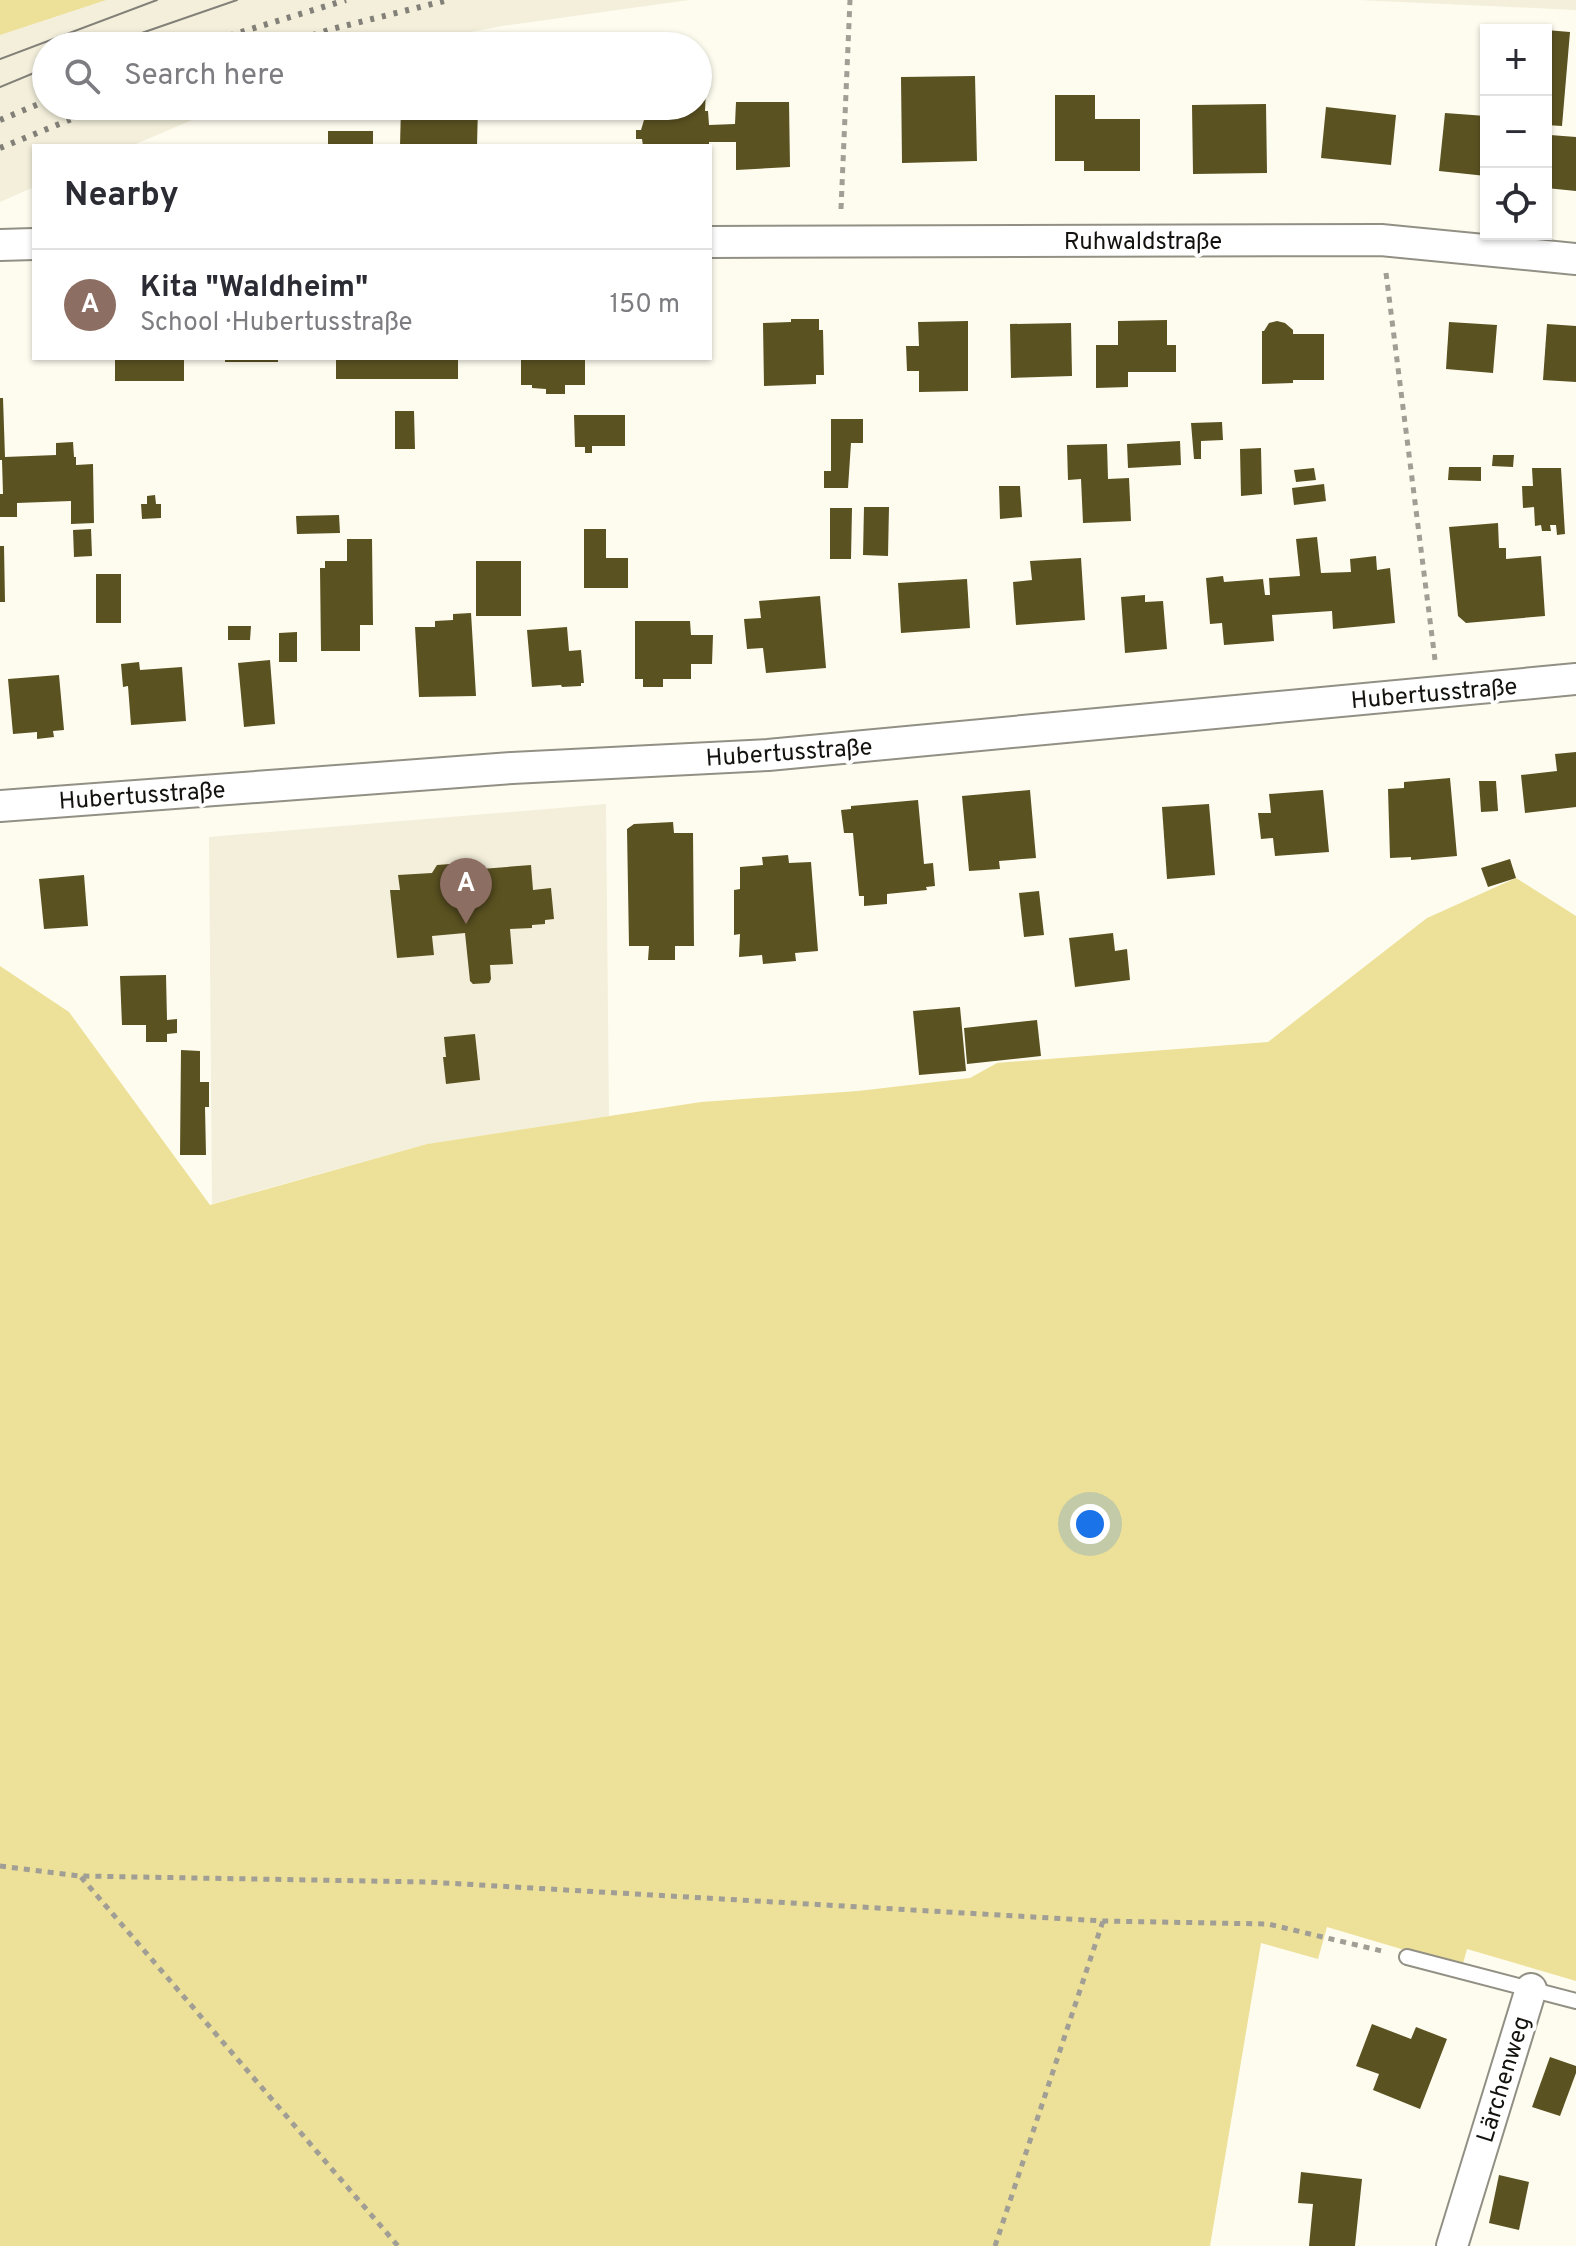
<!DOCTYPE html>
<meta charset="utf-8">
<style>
:root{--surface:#fff;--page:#f7f7f7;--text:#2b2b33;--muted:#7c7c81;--line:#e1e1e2;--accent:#2563eb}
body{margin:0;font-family:Overpass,sans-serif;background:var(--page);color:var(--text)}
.controls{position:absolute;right:24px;top:24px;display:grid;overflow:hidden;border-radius:0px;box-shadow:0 2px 6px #0004}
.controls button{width:72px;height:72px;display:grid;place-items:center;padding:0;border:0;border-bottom:2px solid var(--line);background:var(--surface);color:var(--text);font:40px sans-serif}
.you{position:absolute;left:1090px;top:1524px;width:28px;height:28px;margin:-20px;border:6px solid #fff;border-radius:50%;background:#1a73e8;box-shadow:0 0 0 12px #1a73e833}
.badge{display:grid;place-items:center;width:52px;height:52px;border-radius:50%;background:var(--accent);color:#fff;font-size:26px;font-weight:700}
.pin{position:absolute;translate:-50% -66px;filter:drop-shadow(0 2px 4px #0008)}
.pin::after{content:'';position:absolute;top:42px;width:28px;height:24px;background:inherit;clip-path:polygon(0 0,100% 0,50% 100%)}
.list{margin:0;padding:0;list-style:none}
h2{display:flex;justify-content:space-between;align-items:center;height:104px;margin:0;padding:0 32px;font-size:34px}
h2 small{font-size:26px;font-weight:400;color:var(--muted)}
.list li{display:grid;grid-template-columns:52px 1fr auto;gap:24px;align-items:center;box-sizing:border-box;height:112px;padding:0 32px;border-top:2px solid var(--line)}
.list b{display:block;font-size:30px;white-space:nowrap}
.list p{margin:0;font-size:26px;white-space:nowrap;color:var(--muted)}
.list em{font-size:26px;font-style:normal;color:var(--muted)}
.icon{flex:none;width:44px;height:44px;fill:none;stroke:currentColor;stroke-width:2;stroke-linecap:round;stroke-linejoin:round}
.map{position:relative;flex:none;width:1576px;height:2246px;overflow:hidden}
.search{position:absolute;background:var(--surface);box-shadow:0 2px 6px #0004;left:32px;top:32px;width:680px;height:88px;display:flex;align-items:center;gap:20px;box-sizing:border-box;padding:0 28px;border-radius:44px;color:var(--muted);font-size:30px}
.panel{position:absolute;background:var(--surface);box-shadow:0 2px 6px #0004;left:32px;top:144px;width:680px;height:216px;border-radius:0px}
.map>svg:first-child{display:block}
.built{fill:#f3efdb}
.green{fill:#ede098}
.building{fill:#5b5221}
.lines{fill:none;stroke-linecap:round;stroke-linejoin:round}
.lane-casing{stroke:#929084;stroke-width:18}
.street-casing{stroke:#929084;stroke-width:34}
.path{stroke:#a09e95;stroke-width:5;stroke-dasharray:6 6;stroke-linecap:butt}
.lane{stroke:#fff;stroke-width:14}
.street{stroke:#fff;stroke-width:30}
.tram{stroke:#828078;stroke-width:2}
.rail{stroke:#828078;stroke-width:6;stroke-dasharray:4 8;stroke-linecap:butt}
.labels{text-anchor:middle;stroke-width:8;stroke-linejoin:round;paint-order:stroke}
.street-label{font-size:24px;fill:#13120e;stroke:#fff}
</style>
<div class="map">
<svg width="1576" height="2246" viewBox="0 0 1576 2246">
<rect width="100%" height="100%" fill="#fefcef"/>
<g class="built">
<polygon points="0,0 689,0 502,26 396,46 46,46 46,106 225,106 131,146 34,146 34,187 0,202"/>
<polygon points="1358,0 1576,0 1576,10"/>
<polygon points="606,804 609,1116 427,1144 212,1204 209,837"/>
</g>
<g class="green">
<polygon points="0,0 106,0 0,35"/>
<polygon points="1516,878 1576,916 1576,1981 1467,1949 1462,1967 1327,1927 1318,1959 1261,1943 1210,2246 0,2246 0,966 69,1012 210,1205 427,1144 701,1102 858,1091 970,1078 997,1063 1268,1042 1427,918"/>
</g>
<g class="building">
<polygon points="1546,30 1570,32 1562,126 1546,125"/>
<polygon points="975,76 977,161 902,163 901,77"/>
<polygon points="698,89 706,89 705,111 708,111 709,125 735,124 736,102 789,102 790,167 736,170 736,142 709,142 709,146 643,146 642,139 636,139 636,130 641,130 644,120 643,106 698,106"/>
<polygon points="1055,95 1095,95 1095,119 1140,119 1140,171 1084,171 1084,161 1055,161"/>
<polygon points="1266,104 1267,173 1193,174 1192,105"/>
<polygon points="401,106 478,106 477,146 400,146"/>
<polygon points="1326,107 1396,115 1391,165 1321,158"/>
<polygon points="1445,113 1486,116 1486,176 1439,171"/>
<rect x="328" y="131" width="45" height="15"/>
<polygon points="1550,135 1576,137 1576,191 1546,188"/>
<polygon points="791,319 819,319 819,330 823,330 824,375 816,375 816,384 764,386 763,323 791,322"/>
<polygon points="1167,320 1167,345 1176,345 1176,372 1128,372 1128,387 1096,388 1096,345 1118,345 1118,321"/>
<polygon points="968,321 968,391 919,392 919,371 907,371 906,346 919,346 918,322"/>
<polygon points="1277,321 1285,323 1293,330 1293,334 1324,334 1324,380 1293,380 1293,383 1262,384 1262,331 1264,331 1269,323"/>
<polygon points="1449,322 1497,325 1493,373 1446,369"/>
<polygon points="1071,323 1072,376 1011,378 1010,324"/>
<polygon points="1547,324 1576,326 1576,382 1543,380"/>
<rect x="115" y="358" width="69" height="23"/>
<rect x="225" y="358" width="53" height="4"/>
<rect x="336" y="358" width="122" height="21"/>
<polygon points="521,358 585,358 585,385 565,385 565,394 546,394 546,389 532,388 532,385 521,385"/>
<polygon points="0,398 3,398 5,457 56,455 56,443 73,442 74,457 76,457 76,465 93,464 94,523 71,524 71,501 17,503 17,517 0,517 0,494 3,494 2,460 0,460"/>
<polygon points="395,411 414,411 415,449 395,449"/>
<polygon points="574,415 625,415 625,446 592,446 592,453 585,453 585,447 575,447"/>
<polygon points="831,419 863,419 863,443 851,443 848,488 824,488 824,471 831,471"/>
<polygon points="1222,422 1223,440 1201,441 1201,459 1194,459 1191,423"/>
<polygon points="1180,441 1181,465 1128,468 1127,444"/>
<polygon points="1107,444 1108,479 1129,478 1131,521 1083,523 1081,479 1068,480 1067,445"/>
<polygon points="1261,448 1262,494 1241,496 1240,449"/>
<polygon points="1493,455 1514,455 1513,467 1492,466"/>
<polygon points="1449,467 1481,467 1481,481 1448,480"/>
<polygon points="1314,468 1316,480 1296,482 1294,470"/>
<polygon points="1532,468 1561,468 1565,534 1557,535 1556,525 1550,525 1551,531 1542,531 1541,525 1535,526 1534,507 1523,508 1522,486 1533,486"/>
<polygon points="1324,484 1326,501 1294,505 1292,488"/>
<polygon points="999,486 1020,486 1022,517 1000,519"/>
<polygon points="155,495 156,504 161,504 161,518 142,519 141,504 147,504 147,496"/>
<polygon points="864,507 889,507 888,556 863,555"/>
<polygon points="830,508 852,508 851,559 830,559"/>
<polygon points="339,515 340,533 297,534 296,516"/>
<polygon points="1498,523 1499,548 1506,548 1506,559 1541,556 1545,616 1466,623 1458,616 1449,527"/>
<polygon points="91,529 92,556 74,557 73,530"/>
<polygon points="584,529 606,529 606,558 628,558 628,588 584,588"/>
<polygon points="1317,537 1321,573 1351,572 1350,559 1376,556 1377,570 1390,568 1395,623 1333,629 1332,611 1272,615 1274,641 1224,645 1222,623 1210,624 1206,578 1223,576 1224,582 1263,579 1265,595 1270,595 1269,578 1300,576 1296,539"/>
<polygon points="347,539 372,539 373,625 360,625 360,651 321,651 320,568 325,568 325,561 347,561"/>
<polygon points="0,546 4,546 5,602 0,602"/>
<polygon points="1081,558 1085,620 1016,625 1013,582 1032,580 1030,561"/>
<rect x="476" y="561" width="45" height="55"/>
<rect x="96" y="574" width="25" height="49"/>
<polygon points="967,579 970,628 901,633 898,583"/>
<polygon points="1145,595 1145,602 1163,601 1167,649 1125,653 1121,597"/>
<polygon points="820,596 826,668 766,673 763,648 747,649 744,619 761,618 759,601"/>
<polygon points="471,613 476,696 419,697 415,627 435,627 435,621 453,620 453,614"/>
<polygon points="635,621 690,621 691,635 713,635 712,664 691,664 691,679 663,679 663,687 643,687 643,679 635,679"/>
<polygon points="228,626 251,626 250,640 228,640"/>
<polygon points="567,627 569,651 581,650 584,683 581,683 581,686 562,687 561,685 532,687 527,630"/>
<polygon points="297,632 297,662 279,662 279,633"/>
<polygon points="270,660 275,724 244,727 238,663"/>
<polygon points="139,662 140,670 182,667 186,721 131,725 128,686 123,687 121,664"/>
<polygon points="59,675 64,730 53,731 54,737 37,739 37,732 13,734 8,679"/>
<polygon points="1576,752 1576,807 1525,813 1521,775 1557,771 1555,754"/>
<polygon points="1450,778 1457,856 1411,860 1411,857 1390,858 1388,789 1404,788 1404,782"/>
<polygon points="1479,781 1496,781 1498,811 1481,812"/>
<polygon points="1030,790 1036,858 999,861 1000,869 969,871 962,796"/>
<polygon points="1323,790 1329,852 1275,856 1273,838 1261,839 1258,813 1271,813 1269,794"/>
<polygon points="918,800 924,864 933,863 935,886 926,887 927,890 887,894 887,904 864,906 864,896 859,896 853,833 844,833 841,810 851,809 851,806"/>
<polygon points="1209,804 1215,875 1167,879 1162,807"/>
<polygon points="673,822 674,833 693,833 694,946 675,946 675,960 648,960 649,946 629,946 627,829 634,824"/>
<polygon points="788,855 789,863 811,862 818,951 795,953 796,961 763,964 762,955 739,957 740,934 734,935 734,890 740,889 740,867 763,865 762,857"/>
<polygon points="1510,859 1516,878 1488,887 1481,868"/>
<polygon points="450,864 456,871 531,865 533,890 551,888 554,919 545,920 545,924 532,925 532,928 510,929 513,964 490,965 491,979 489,983 473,984 470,981 465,933 432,936 434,955 397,958 390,890 400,890 398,875 432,873 437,865"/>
<polygon points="84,875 88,926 44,929 39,879"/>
<polygon points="1039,891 1044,935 1024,937 1019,893"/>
<polygon points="1113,933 1115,951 1127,949 1130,980 1075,987 1069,938"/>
<polygon points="166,975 167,1020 177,1019 177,1033 167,1034 167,1042 146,1042 146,1025 122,1025 120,976"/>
<polygon points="960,1007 966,1071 919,1075 913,1011"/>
<polygon points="1037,1020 1041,1056 967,1064 964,1028"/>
<polygon points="475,1034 480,1080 446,1084 443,1057 446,1057 444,1037"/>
<polygon points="181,1050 200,1051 200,1082 209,1082 209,1107 205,1107 206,1155 180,1155"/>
<polygon points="1372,2024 1411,2039 1416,2027 1447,2039 1420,2109 1373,2090 1379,2074 1356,2066"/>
<polygon points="1550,2057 1576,2066 1576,2073 1560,2116 1532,2107"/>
<polygon points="1301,2172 1362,2179 1355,2246 1309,2246 1313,2204 1298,2203"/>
<polygon points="1499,2175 1529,2182 1519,2230 1489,2223"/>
</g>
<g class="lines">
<defs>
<polyline id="lane" points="1407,1957 1576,2001"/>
<g id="street">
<polyline points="710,242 1381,240 1576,259"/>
<polyline points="0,245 34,244"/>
<polyline points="0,806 512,768 768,755 1576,679"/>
<polyline points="1452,2246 1531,1989"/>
</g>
</defs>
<use href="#lane" class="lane-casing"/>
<use href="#street" class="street-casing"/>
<g class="path">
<polyline points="841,209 850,0"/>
<polyline points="1386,273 1435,660"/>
<polyline points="0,1866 80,1876 428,1882 1103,1921 1268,1924 1386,1952"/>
<polyline points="81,1877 398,2246"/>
<polyline points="995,2246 1103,1921"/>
</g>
<use href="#lane" class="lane"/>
<use href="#street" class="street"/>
<g class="tram">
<polyline points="104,46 237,0"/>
<polyline points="0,59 157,0"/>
<polyline points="0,87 46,68"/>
</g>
<g class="rail">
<polyline points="195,46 346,0"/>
<polyline points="278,46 332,29 448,0"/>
<polyline points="0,120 46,101"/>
<polyline points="0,148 104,106"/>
</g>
</g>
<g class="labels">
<g class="street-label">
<text x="1143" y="249">Ruhwaldstraße</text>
<text transform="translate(1434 693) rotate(-5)" y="8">Hubertusstraße</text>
<text transform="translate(789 752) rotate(-4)" y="8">Hubertusstraße</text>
<text transform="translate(142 795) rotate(-4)" y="8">Hubertusstraße</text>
<text transform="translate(1503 2079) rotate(-73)" y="8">Lärchenweg</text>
</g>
</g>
</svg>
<div class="controls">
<button>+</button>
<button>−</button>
<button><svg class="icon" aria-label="locate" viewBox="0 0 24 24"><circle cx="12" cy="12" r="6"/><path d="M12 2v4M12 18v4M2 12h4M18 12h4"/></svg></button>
</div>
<div class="you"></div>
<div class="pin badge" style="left:466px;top:924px;background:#8d6e63">A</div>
<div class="search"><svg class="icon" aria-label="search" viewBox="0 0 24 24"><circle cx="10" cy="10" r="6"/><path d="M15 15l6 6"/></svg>Search here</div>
<section class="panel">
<h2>Nearby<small></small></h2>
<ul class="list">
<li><span class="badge" style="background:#8d6e63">A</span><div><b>Kita &quot;Waldheim&quot;</b><p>School · Hubertusstraße</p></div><em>150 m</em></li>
</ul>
</section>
</div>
